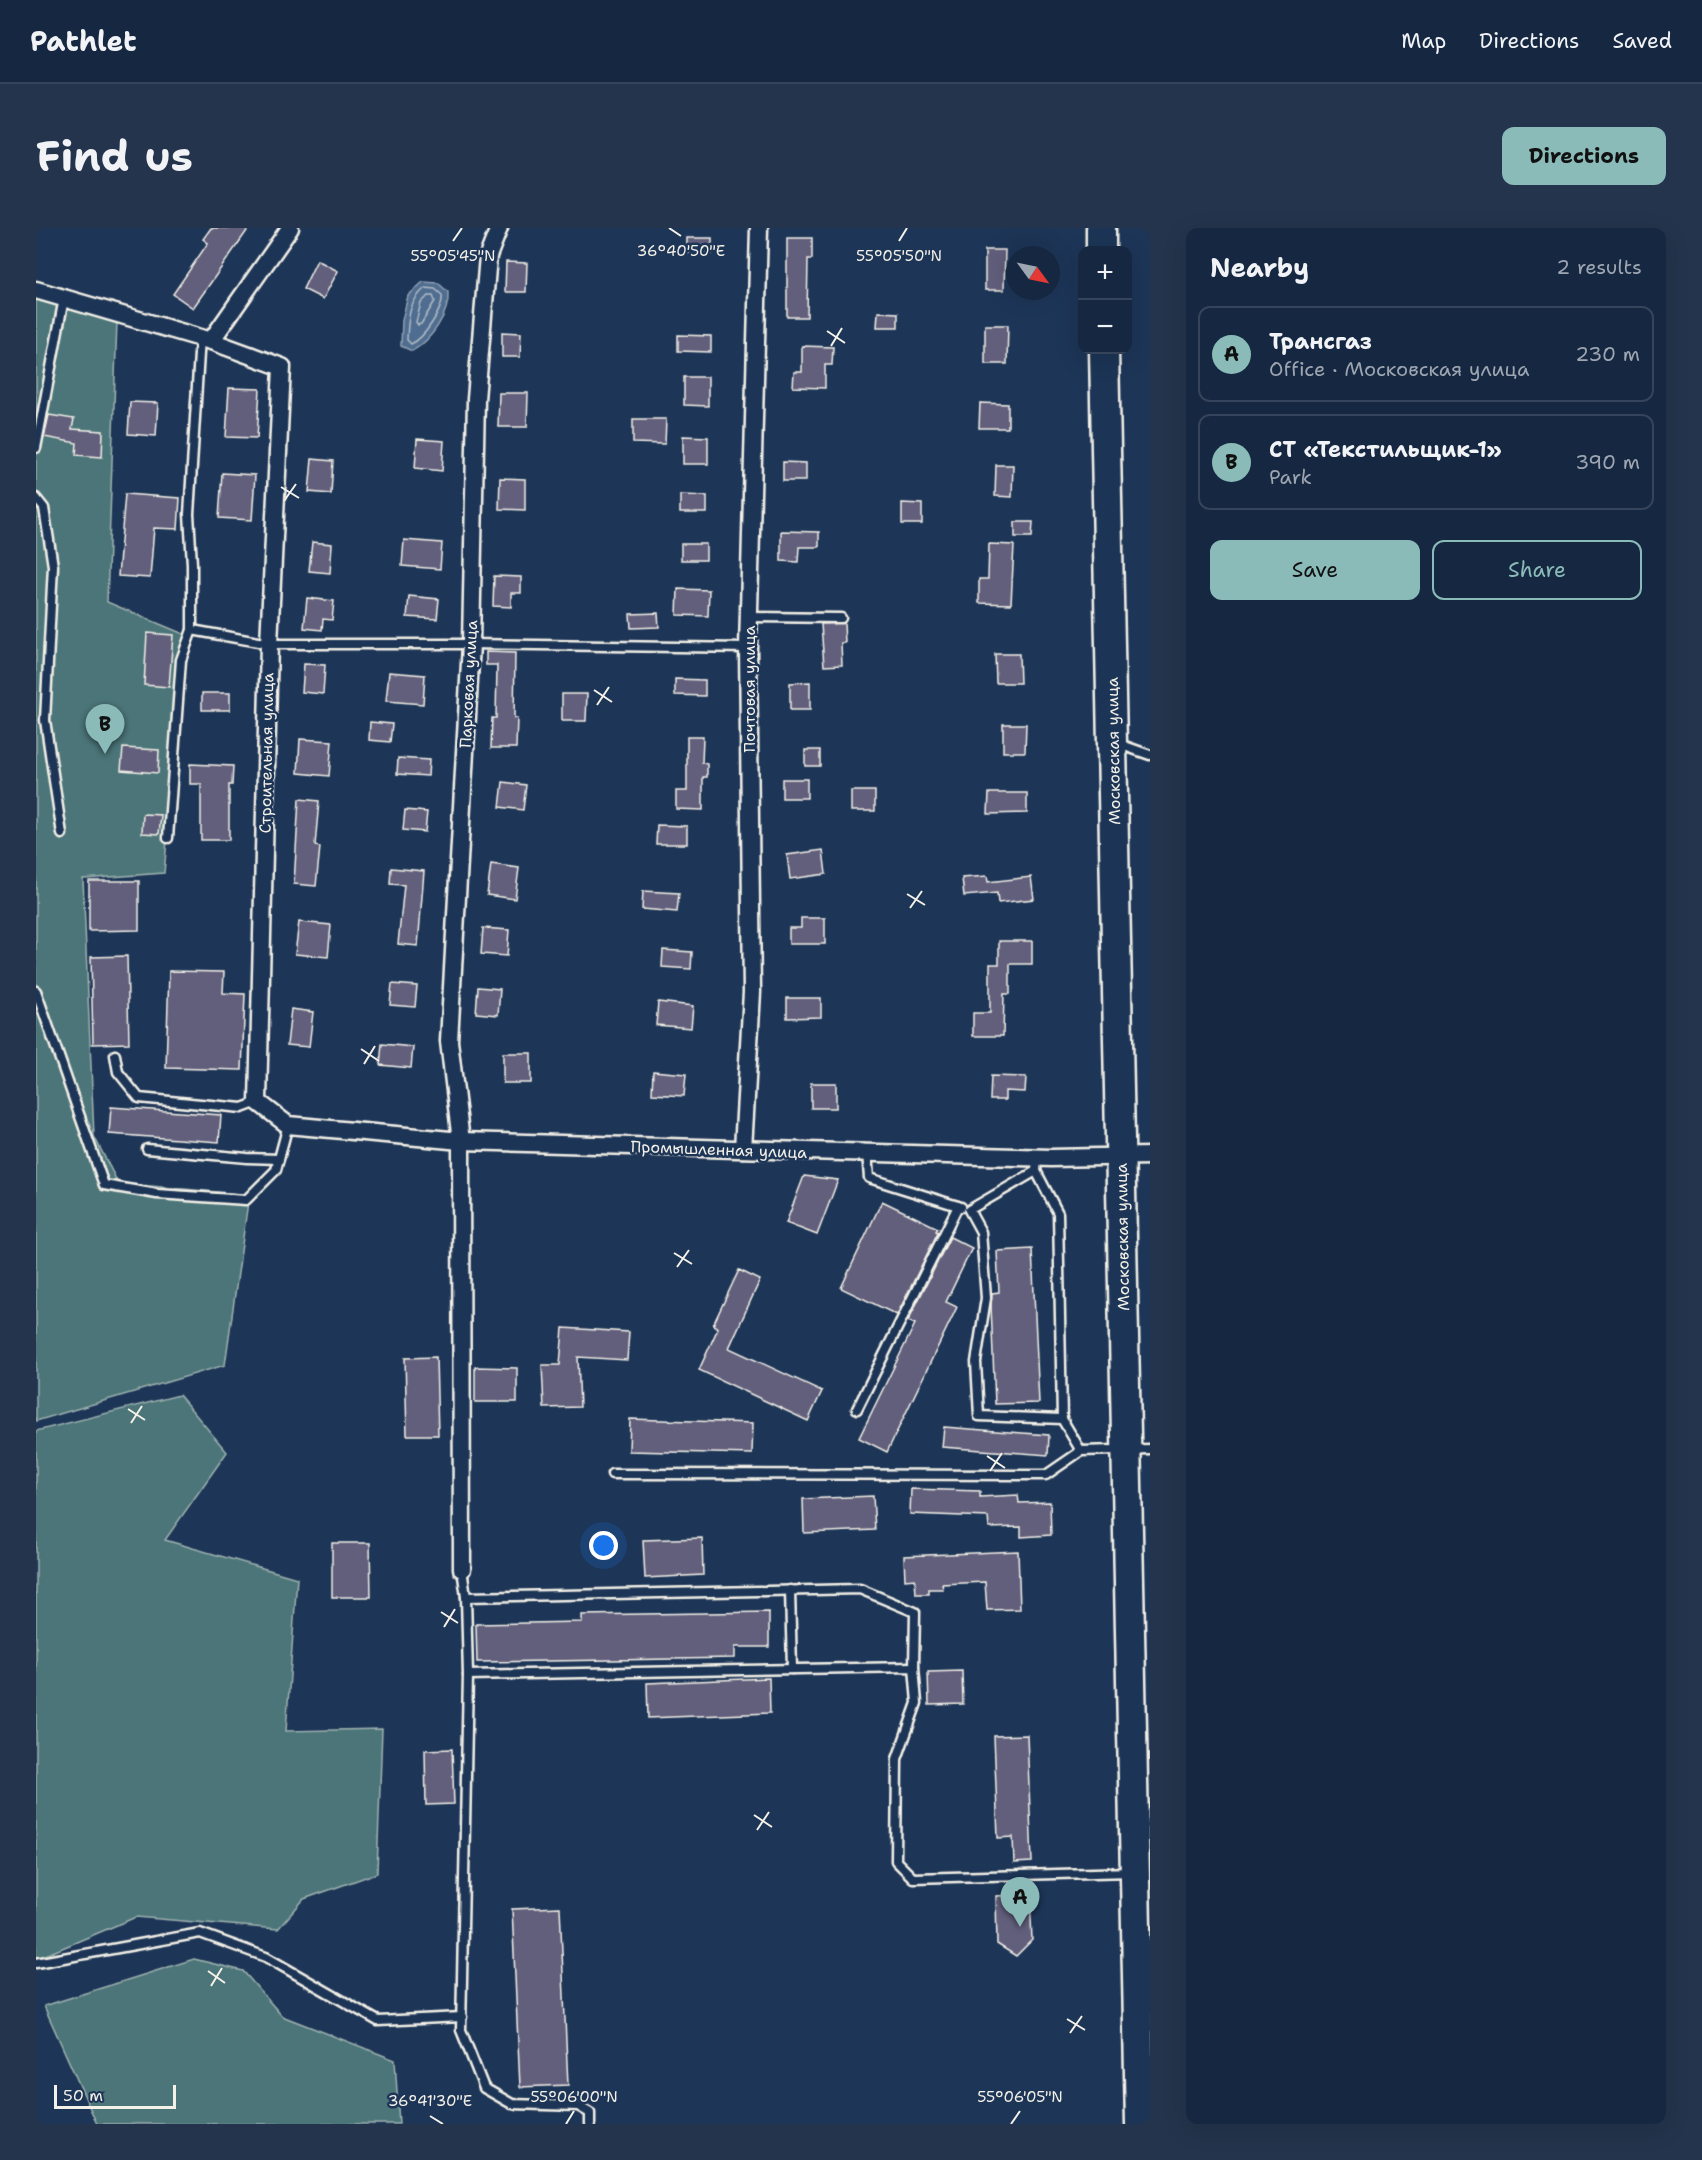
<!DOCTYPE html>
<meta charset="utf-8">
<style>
:root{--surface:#162841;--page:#23344c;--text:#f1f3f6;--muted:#9ea6b1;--line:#35445a;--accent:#8bbbb9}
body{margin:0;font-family:"Shantell Sans",sans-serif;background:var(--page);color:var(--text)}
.controls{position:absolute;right:18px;top:18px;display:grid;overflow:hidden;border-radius:12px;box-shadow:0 6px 24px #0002}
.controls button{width:54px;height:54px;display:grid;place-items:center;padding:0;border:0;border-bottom:2px solid var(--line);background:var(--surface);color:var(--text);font:30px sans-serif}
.compass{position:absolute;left:970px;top:18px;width:54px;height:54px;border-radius:50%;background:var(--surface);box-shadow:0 6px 24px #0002;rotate:123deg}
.scale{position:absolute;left:18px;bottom:15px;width:122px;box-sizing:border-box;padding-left:6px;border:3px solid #f4f1e8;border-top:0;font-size:16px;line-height:21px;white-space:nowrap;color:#f4f1e8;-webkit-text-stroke:4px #1d3557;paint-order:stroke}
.you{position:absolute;left:568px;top:1318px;width:21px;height:21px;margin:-15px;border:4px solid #fff;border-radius:50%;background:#1a73e8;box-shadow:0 0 0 9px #1a73e833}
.badge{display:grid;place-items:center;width:39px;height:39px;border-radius:50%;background:var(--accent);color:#111;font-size:20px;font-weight:700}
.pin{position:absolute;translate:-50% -50px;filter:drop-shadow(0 2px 3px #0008)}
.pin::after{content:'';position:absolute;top:32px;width:21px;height:18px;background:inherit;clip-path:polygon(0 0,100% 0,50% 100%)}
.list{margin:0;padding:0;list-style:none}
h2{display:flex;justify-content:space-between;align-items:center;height:78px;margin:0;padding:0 24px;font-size:26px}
h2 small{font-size:20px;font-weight:400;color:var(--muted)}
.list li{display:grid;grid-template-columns:39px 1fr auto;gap:18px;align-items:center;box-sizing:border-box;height:96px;margin:0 12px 12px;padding:0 12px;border:2px solid var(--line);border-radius:12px}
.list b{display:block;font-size:22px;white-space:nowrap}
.list p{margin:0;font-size:20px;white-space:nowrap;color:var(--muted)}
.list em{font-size:20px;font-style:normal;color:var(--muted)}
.actions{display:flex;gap:12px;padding:18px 24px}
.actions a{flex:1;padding:14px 0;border:2px solid var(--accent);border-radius:12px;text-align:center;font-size:21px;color:var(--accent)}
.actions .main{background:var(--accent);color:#111}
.map{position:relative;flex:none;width:1114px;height:1896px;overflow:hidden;border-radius:12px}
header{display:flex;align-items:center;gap:36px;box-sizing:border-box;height:84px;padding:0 30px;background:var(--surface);border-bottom:2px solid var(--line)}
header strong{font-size:28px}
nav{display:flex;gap:33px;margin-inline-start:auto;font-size:21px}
.intro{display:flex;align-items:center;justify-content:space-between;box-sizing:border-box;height:144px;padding:0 36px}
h1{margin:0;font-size:42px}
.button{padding:15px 27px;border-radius:12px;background:var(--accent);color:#111;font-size:21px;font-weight:700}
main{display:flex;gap:36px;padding:0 36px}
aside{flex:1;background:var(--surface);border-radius:12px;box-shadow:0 6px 24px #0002}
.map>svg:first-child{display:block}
.green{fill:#4c7579;stroke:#a0b3b0;stroke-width:1.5}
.water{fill:#506d90;stroke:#92a2b3;stroke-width:1.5}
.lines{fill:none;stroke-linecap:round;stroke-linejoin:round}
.shore{stroke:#b2bcc5;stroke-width:1.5}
.building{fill:#625f7d;stroke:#f4f1e8;stroke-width:1.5}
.service-casing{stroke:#f4f1e8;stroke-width:13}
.minor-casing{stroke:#f4f1e8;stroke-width:21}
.trunk-casing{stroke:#f4f1e8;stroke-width:33}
.service{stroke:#1d3557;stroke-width:8}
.minor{stroke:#1d3557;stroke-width:16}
.trunk{stroke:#1d3557;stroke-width:28}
.ticks{fill:none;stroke:#f4f1e8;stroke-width:2}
.labels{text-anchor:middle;stroke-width:5;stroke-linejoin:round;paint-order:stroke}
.street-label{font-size:16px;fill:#f4f1e8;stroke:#1d3557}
.ticks-label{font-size:15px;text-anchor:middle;fill:#f4f1e8;stroke:#1d3557;stroke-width:5;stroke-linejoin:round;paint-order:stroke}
</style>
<header>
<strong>Pathlet</strong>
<nav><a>Map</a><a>Directions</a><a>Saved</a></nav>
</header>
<div class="intro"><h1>Find us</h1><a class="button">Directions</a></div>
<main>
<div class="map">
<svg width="1114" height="1896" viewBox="0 0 1114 1896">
<rect width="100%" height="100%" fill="#1d3557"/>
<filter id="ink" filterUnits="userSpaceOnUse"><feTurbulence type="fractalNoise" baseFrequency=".0167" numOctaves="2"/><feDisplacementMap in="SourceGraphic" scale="12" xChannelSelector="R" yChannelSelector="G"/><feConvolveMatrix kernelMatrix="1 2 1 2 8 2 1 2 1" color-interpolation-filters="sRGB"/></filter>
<g filter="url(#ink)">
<g class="green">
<polygon points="0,70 81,93 71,374 150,407 128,645 47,651 58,908 82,955 213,967 189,1137 0,1193"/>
<polygon points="143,1167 191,1224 129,1312 261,1350 250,1503 346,1501 341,1645 268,1671 242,1701 100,1689 0,1731 0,1203"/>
<polygon points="158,1731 207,1743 246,1788 359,1832 363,1896 61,1896 8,1778"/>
</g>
<path class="water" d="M387,54L402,55L412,64C414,85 395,113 376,123L365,118L366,92L372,68Z"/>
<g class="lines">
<g class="shore">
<path d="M389,60L399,61L406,67C408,80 388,111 375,116L371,112C372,91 372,75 389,60Z"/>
<polygon points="392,68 397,68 399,73 385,96 382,97 380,94 385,75"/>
</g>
</g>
<g class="building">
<polygon points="175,0 213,0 157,80 137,66 172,15 167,11"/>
<polygon points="651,10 676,10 676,26 651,25"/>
<polygon points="751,10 776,10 776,31 772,31 771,89 751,89"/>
<polygon points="949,22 969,22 968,62 949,62"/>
<polygon points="281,32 302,43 287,71 267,61"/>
<polygon points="470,34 491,35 490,64 469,64"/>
<polygon points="842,84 862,85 862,99 841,99"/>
<polygon points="949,97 972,97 971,136 949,136"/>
<polygon points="466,104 485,105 484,129 466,129"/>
<polygon points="642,107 675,108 675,124 642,123"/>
<polygon points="766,118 797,119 796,137 789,137 789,160 757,159 758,144 766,144"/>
<polygon points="648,149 672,149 672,178 648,177"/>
<polygon points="193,160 224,161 221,210 190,209"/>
<polygon points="463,165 492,165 491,199 462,199"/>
<polygon points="94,174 122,175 120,208 92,206"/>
<polygon points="944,175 972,176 972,200 943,200"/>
<polygon points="13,187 38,191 36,201 67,203 66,229 40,227 41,215 8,209"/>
<polygon points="597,191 630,191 629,216 597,215"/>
<polygon points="647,208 672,209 672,236 647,236"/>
<polygon points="381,211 408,213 406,243 379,240"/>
<polygon points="276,231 297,233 295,266 273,264"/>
<polygon points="747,234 770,235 770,253 747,253"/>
<polygon points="960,237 977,237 976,269 959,268"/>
<polygon points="186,245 219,247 216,292 183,290"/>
<polygon points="464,250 489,251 489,282 463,281"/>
<polygon points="89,266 144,270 142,301 118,300 114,350 82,348"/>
<polygon points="644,267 671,268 671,285 644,285"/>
<polygon points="866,275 886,276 886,296 866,296"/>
<polygon points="979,294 997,294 996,309 979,309"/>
<polygon points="745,303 783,304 783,319 763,319 762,334 745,333"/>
<polygon points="368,312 406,315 404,341 366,338"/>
<polygon points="276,314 296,316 294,345 273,343"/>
<rect x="645" y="316" width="25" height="16"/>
<polygon points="953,316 978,317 975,376 943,375 943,351 952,351"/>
<polygon points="458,348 485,349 485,365 475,365 475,379 457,378"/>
<polygon points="642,361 673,362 672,388 641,387"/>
<polygon points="373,368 403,371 401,391 371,389"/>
<polygon points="271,370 298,373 296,392 287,391 286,402 268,400"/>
<polygon points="622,385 623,399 595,400 594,386"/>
<polygon points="808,395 809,415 805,415 806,437 788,438 785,396"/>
<polygon points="111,405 137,407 133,459 108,457"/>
<polygon points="450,424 479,425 478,490 481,490 480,520 455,520 456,490 460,490 461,437 450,437"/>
<polygon points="959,426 983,426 984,455 960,455"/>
<polygon points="268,436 289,437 287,466 266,464"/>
<polygon points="353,444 389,447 387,476 350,473"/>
<polygon points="639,451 669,452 669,468 639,467"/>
<polygon points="774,454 774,482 754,482 754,455"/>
<rect x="166" y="465" width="28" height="17"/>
<polygon points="526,466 551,466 550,493 526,493"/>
<polygon points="334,494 356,496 354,514 333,512"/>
<polygon points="967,496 990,496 989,524 967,524"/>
<polygon points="651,509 667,509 666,535 671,536 671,549 667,549 667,582 640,581 640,563 651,563"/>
<polygon points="264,511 296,513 293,548 262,545"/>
<polygon points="87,520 123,522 122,545 85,542"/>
<rect x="769" y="522" width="15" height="16"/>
<polygon points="362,530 393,532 392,548 361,546"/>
<polygon points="154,536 197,538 196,557 193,557 193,612 165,612 165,556 154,556"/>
<rect x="746" y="551" width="25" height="19"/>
<polygon points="467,554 490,557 487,582 464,579"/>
<rect x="815" y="563" width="24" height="20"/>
<polygon points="953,565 991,565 991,585 952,586"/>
<polygon points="263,571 283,573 279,618 284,619 280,658 258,656"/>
<polygon points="369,582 391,584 389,604 367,602"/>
<polygon points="107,586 125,587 123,606 106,605"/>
<polygon points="621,597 651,598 651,616 620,616"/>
<polygon points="787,622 790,646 754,651 751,627"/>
<polygon points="455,636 483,640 479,671 451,667"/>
<polygon points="355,640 388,643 382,718 362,716 368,657 354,656"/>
<polygon points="951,648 952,654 995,649 998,671 962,675 961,665 928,668 926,650"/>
<polygon points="53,653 103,653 103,702 53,703"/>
<polygon points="607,663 643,665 641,684 606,681"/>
<polygon points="765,690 789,690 789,716 753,716 753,700 765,700"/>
<polygon points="263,694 295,697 292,729 259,726"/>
<polygon points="447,700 473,702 471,728 445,726"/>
<polygon points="963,713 996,713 996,736 974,736 974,766 968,766 967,808 937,808 937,785 954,785 954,736 963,736"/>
<polygon points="627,722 656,724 655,741 626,739"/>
<polygon points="91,728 93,815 57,816 55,729"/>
<polygon points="133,743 188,744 187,765 209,766 206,842 130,840"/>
<polygon points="356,756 381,758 379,779 354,777"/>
<polygon points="442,759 464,761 462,787 440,785"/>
<polygon points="751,770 785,770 785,789 751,790"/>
<polygon points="622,774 657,778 655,800 620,797"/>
<polygon points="255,781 277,784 273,819 251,817"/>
<polygon points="346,816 377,819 375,840 344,837"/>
<rect x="467" y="825" width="28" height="30"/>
<polygon points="617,843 650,846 648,868 616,866"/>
<polygon points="955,848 990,849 989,864 969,863 969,872 954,872"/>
<rect x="775" y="855" width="25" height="25"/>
<polygon points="75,879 185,887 183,914 73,906"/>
<polygon points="768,948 802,952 781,1007 750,995"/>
<polygon points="846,973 902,1000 900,1003 902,1004 861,1087 805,1060"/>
<polygon points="914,1009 936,1020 910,1074 921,1079 851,1224 823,1210 879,1096 872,1093"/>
<polygon points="996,1021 1003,1175 959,1176 955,1077 956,1065 963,1064 961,1023"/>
<polygon points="703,1042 724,1052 693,1120 786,1163 772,1193 663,1142 682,1100 677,1097"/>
<polygon points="527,1100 593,1104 591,1132 542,1129 544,1179 508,1180 506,1137 524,1137"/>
<polygon points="400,1129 402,1207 371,1207 369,1130"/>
<polygon points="439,1139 481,1140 481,1174 439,1174"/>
<polygon points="594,1191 717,1195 716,1226 593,1223"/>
<polygon points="908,1199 1013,1207 1012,1227 906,1219"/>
<polygon points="875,1261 944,1263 944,1269 982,1267 983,1275 1014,1274 1015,1307 985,1309 985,1299 953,1300 952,1289 874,1286"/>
<polygon points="837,1268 839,1302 768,1305 767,1271"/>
<polygon points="666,1310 667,1347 609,1350 607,1312"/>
<polygon points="296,1315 334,1315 335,1369 296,1369"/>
<polygon points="982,1323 984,1381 951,1382 949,1354 906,1356 907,1361 893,1361 893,1366 880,1366 879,1351 869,1352 868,1328"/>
<polygon points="733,1384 733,1419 699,1419 699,1430 441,1434 440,1396 546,1394 546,1387"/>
<polygon points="926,1443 927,1476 893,1477 892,1444"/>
<polygon points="733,1450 734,1485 612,1490 611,1455"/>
<polygon points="991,1507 996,1634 978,1635 977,1609 962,1610 958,1508"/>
<polygon points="416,1521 418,1576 390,1577 389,1522"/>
<polygon points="994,1666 996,1712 980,1728 961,1716 960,1668"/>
<polygon points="524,1679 532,1857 484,1859 476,1681"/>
</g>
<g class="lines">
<defs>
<g id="service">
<polyline points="0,220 28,70"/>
<polyline points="0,270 8,280 17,338 9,492 26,606"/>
<polyline points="712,389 805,390"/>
<polyline points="156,402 233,416 435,416 712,420"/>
<polyline points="1080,515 1114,527"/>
<polyline points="132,610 145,432 156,402 156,336 153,286 164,109"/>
<polyline points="0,763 68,957 121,966 210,972 240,942 252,897"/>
<polyline points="79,827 82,844 103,870 206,880 222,874"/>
<polyline points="111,921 211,930 243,931"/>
<polyline points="831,925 833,950 925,979"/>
<polyline points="1001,930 1000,943 1022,985 1026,1191 1045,1223 1114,1221"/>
<polyline points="1000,943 933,982 945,1004 950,1070 940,1134 943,1188 1026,1191"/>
<polyline points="821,1181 922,978"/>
<polyline points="576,1246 1010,1247 1045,1223"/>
<polyline points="426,1341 430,1369 432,1447 425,1802 448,1860 476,1876 542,1878 554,1885 554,1896"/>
<polyline points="754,1362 756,1441"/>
<polyline points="430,1369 824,1361 879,1384 878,1439"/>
<polyline points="432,1447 878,1439 881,1475 861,1531 860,1633 877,1650 1096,1644"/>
<polyline points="0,1735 164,1705 230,1729 342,1793 426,1789"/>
</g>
<g id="minor">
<polyline points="0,62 175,113 246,139 233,416 222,874 252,897 425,913 1015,930 1114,928"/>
<polyline points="175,113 254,0"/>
<polyline points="707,921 716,764 712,420 723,0"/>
<polyline points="426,1341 425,913 413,813 435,416 440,171 452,28 463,0"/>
</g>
<g id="trunk">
<polyline points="1065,0 1065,22"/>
<polyline points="1068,122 1104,1896"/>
</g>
</defs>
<use href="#service" class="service-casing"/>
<use href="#minor" class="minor-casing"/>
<use href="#trunk" class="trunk-casing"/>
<use href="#service" class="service"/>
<use href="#minor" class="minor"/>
<use href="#trunk" class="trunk"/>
</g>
</g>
<path class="ticks" d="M633,0L645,8M417,13L426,0M863,13L871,0M791,103L809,115M795,118L806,100M245,259L263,270M248,273L260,256M558,462L576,474M561,477L573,459M871,666L889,677M874,680L886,663M325,821L343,833M328,836L339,818M638,1025L656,1036M641,1039L653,1022M92,1181L109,1192M95,1195L106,1178M951,1228L969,1240M954,1243L966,1225M405,1384L422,1395M408,1399L419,1381M718,1587L736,1599M721,1602L733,1584M172,1743L189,1755M175,1758L186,1740M1031,1791L1049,1802M1034,1805L1046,1788M394,1888L407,1896M530,1896L538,1883M975,1896L984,1883"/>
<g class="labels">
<g class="street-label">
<text transform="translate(432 456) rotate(-87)" y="6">Парковая улица</text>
<text transform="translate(713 461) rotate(-90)" y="6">Почтовая улица</text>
<text transform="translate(1077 523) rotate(-91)" y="6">Московская улица</text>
<text transform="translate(230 525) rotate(-89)" y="6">Строительная улица</text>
<text transform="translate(683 921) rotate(2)" y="6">Промышленная улица</text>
<text transform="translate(1086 1009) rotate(-91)" y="6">Московская улица</text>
</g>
</g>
<g class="ticks-label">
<text x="645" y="28">36°40'50"E</text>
<text x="863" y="33">55°05'50"N</text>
<text x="417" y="33">55°05'45"N</text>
<text x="538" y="1874">55°06'00"N</text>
<text x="984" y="1874">55°06'05"N</text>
<text x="394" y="1878">36°41'30"E</text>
</g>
</svg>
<div class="controls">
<button>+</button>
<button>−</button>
</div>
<svg class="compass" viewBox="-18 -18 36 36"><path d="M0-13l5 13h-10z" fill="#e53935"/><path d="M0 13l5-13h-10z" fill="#9ea6b1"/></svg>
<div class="scale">50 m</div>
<div class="you"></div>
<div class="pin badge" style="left:984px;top:1699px">A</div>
<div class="pin badge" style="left:69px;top:526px">B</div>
</div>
<aside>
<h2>Nearby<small>2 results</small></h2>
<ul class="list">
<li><span class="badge">A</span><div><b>Трансгаз</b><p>Office · Московская улица</p></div><em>230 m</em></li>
<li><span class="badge">B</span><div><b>СТ «Текстильщик-1»</b><p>Park</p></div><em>390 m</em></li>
</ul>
<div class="actions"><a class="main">Save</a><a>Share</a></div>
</aside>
</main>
